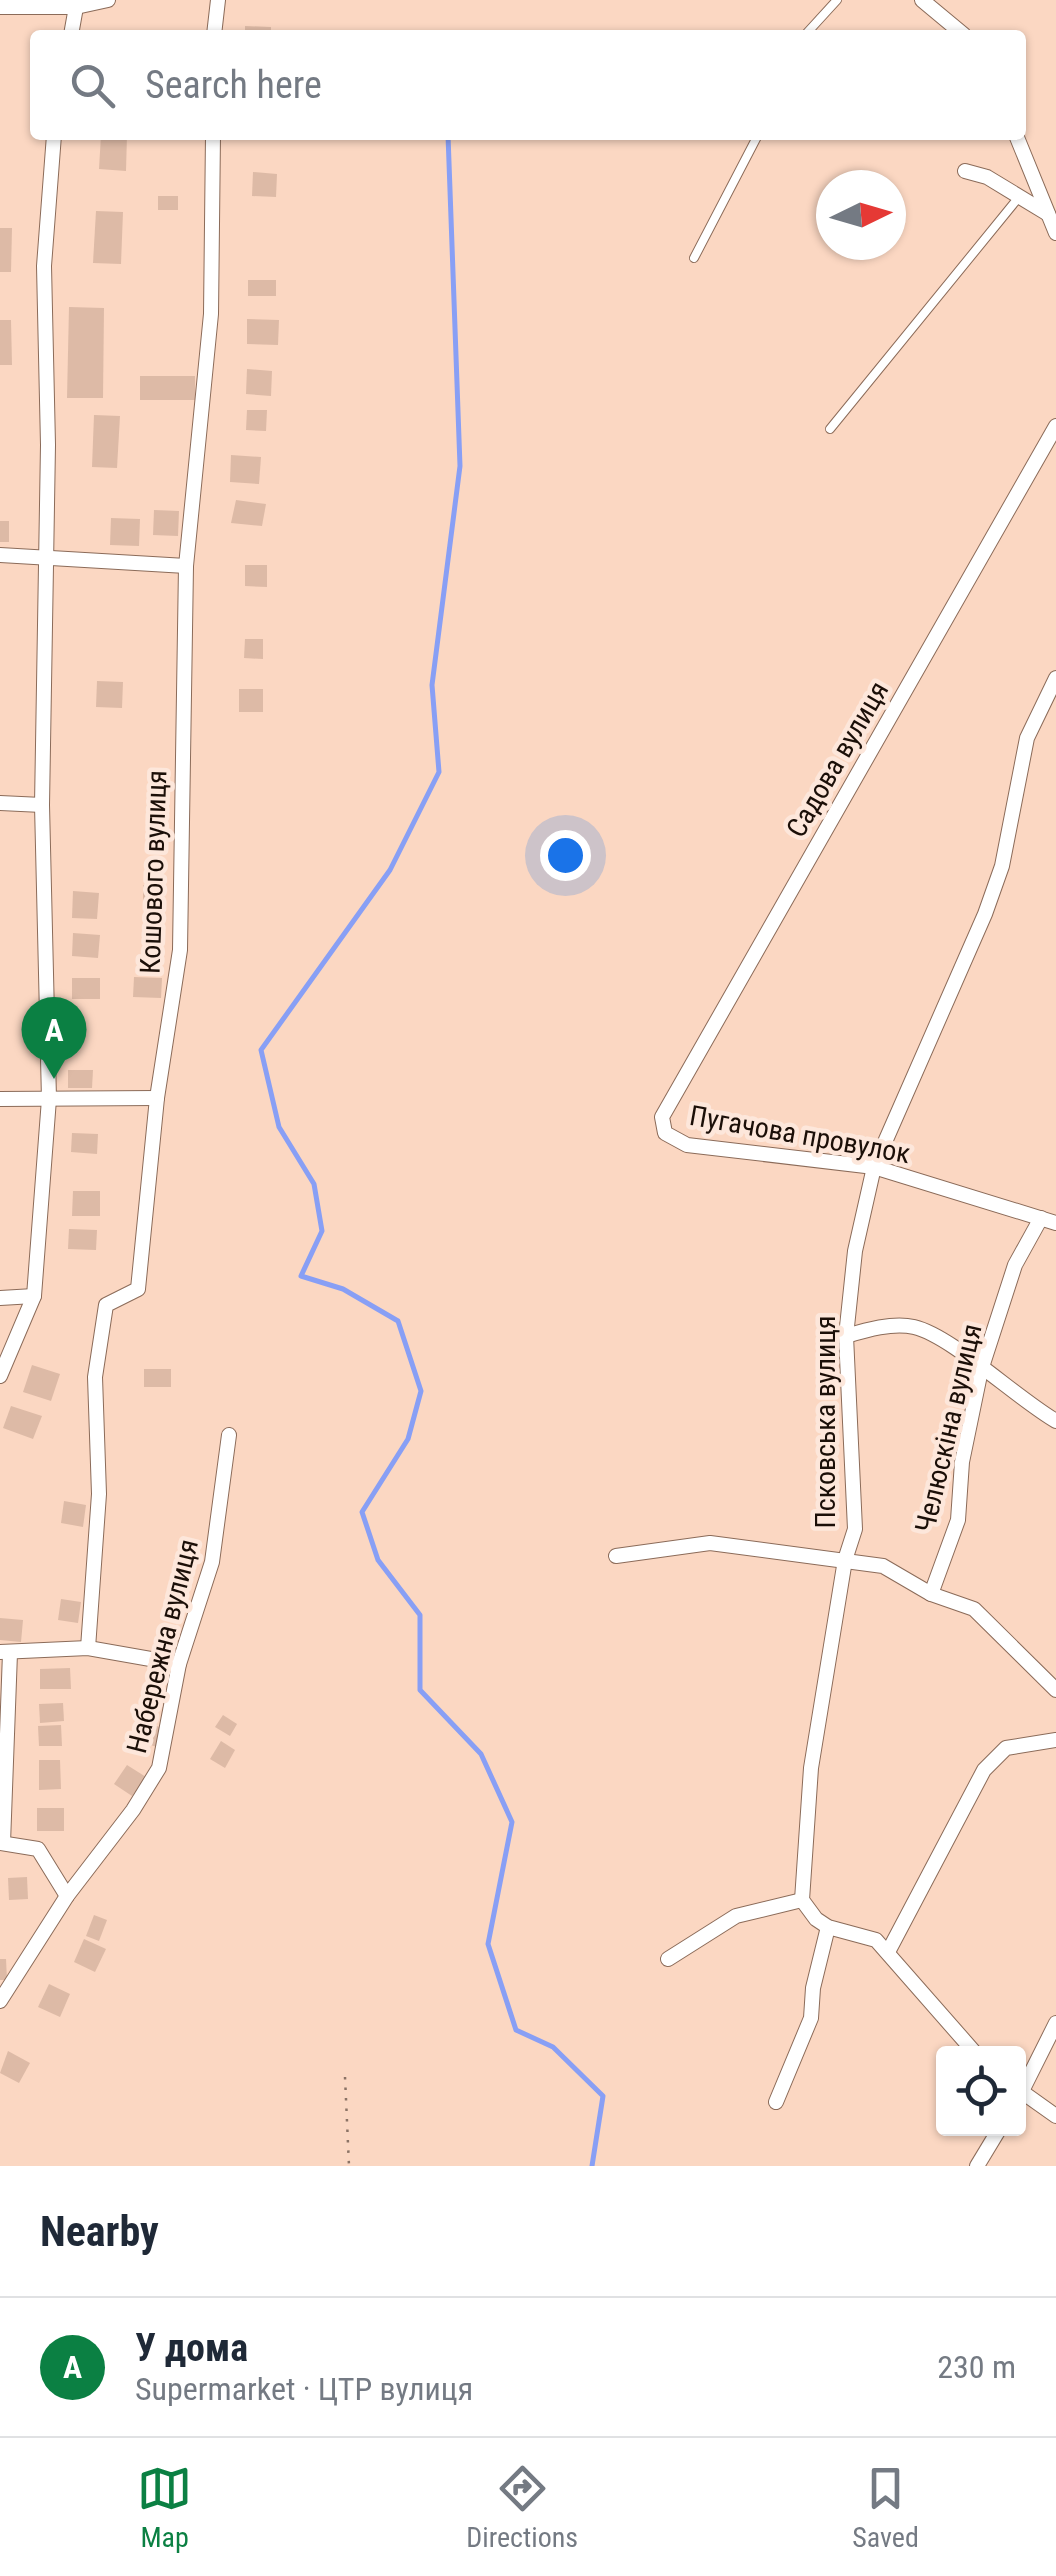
<!DOCTYPE html>
<meta charset="utf-8">
<style>
:root{--surface:#fff;--page:#f2f2f3;--text:#1f2937;--muted:#747a83;--line:#e0e1e3;--accent:#0b8043}
body{margin:0;font-family:"Roboto Condensed",sans-serif;background:var(--page);color:var(--text)}
.controls{position:absolute;right:30px;bottom:30px;display:grid;overflow:hidden;border-radius:10px;box-shadow:0 2px 8px #0004}
.controls button{width:90px;height:90px;display:grid;place-items:center;padding:0;border:0;border-bottom:2px solid var(--line);background:var(--surface);color:var(--text);font:50px sans-serif}
.compass{position:absolute;left:816px;top:170px;width:90px;height:90px;border-radius:50%;background:var(--surface);box-shadow:0 2px 8px #0004;rotate:85deg}
.you{position:absolute;left:565px;top:855px;width:35px;height:35px;margin:-25px;border:8px solid #fff;border-radius:50%;background:#1a73e8;box-shadow:0 0 0 15px #1a73e833}
.badge{display:grid;place-items:center;width:65px;height:65px;border-radius:50%;background:var(--accent);color:#fff;font-size:32px;font-weight:700}
.pin{position:absolute;translate:-50% -82px;filter:drop-shadow(0 2px 5px #0008)}
.pin::after{content:'';position:absolute;top:52px;width:35px;height:30px;background:inherit;clip-path:polygon(0 0,100% 0,50% 100%)}
.list{margin:0;padding:0;list-style:none}
h2{display:flex;justify-content:space-between;align-items:center;height:130px;margin:0;padding:0 40px;font-size:42px}
h2 small{font-size:32px;font-weight:400;color:var(--muted)}
.list li{display:grid;grid-template-columns:65px 1fr auto;gap:30px;align-items:center;box-sizing:border-box;height:140px;padding:0 40px;border-top:2px solid var(--line)}
.list b{display:block;font-size:38px;white-space:nowrap}
.list p{margin:0;font-size:32px;white-space:nowrap;color:var(--muted)}
.list em{font-size:32px;font-style:normal;color:var(--muted)}
.icon{flex:none;width:55px;height:55px;fill:none;stroke:currentColor;stroke-width:2;stroke-linecap:round;stroke-linejoin:round}
.map{position:relative;flex:none;width:1056px;height:2166px;overflow:hidden}
.search{position:absolute;background:var(--surface);box-shadow:0 2px 8px #0004;left:30px;right:30px;top:30px;height:110px;display:flex;align-items:center;gap:25px;box-sizing:border-box;padding:0 35px;border-radius:10px;color:var(--muted);font-size:38px}
.sheet{height:270px;background:var(--surface)}
nav{display:flex;justify-content:space-around;align-items:center;box-sizing:border-box;height:140px;border-top:2px solid var(--line);background:var(--surface);font-size:28px;color:var(--muted)}
nav a{display:grid;justify-items:center;gap:5px}
nav .on{color:var(--accent)}
.map>svg:first-child{display:block}
.lines{fill:none;stroke-linecap:round;stroke-linejoin:round}
.stream{stroke:#889ff5;stroke-width:5}
.building{fill:#ddbaa6}
.lane-casing{stroke:#8b6b59;stroke-width:10}
.street-casing{stroke:#8b6b59;stroke-width:16}
.path{stroke:#8b7365;stroke-width:2.5;stroke-dasharray:2.5 8;stroke-linecap:butt}
.lane{stroke:#fff;stroke-width:8}
.street{stroke:#fff;stroke-width:14}
.labels{text-anchor:middle;stroke-width:9;stroke-linejoin:round;paint-order:stroke}
.street-label{font-size:28px;fill:#1b0f08;stroke:#fde7db}
</style>
<div class="map">
<svg width="1056" height="2166" viewBox="0 0 1056 2166">
<rect width="100%" height="100%" fill="#fbd7c2"/>
<g class="lines">
<polyline class="stream" points="448,135 460,466 432,685 439,772 390,870 261,1050 279,1127 314,1184 322,1231 301,1276 343,1289 398,1321 421,1391 408,1439 362,1512 378,1560 420,1615 420,1690 481,1754 512,1822 488,1944 516,2030 553,2047 603,2096 592,2166"/>
</g>
<g class="building">
<polygon points="245,26 271,27 271,35 245,35"/>
<polygon points="101,135 127,135 126,171 99,169"/>
<polygon points="253,172 277,174 276,197 252,196"/>
<rect x="158" y="196" width="20" height="14"/>
<polygon points="96,211 123,212 121,264 93,263"/>
<polygon points="0,228 12,228 11,272 0,272"/>
<rect x="248" y="280" width="28" height="16"/>
<polygon points="69,307 104,308 103,398 67,398"/>
<polygon points="247,319 279,320 278,345 247,344"/>
<polygon points="0,320 11,320 12,365 0,365"/>
<polygon points="247,369 272,371 271,396 246,394"/>
<rect x="140" y="376" width="55" height="24"/>
<polygon points="247,410 267,410 266,431 246,430"/>
<polygon points="94,415 120,416 117,468 92,467"/>
<polygon points="231,455 261,457 259,484 230,482"/>
<polygon points="236,500 266,504 262,526 231,523"/>
<polygon points="154,510 179,511 178,536 153,535"/>
<polygon points="111,518 140,519 139,546 110,545"/>
<rect x="0" y="521" width="9" height="21"/>
<polygon points="245,565 267,565 267,587 245,586"/>
<polygon points="245,639 263,639 263,659 244,658"/>
<polygon points="97,681 123,682 122,708 96,707"/>
<rect x="239" y="689" width="24" height="23"/>
<polygon points="143,885 165,886 164,912 143,911"/>
<polygon points="73,891 99,893 97,919 72,918"/>
<polygon points="73,933 100,935 98,958 72,956"/>
<polygon points="134,977 162,978 161,998 133,997"/>
<rect x="72" y="978" width="28" height="21"/>
<polygon points="68,1070 93,1070 92,1088 68,1088"/>
<polygon points="72,1133 98,1134 97,1154 71,1152"/>
<polygon points="73,1191 100,1191 100,1216 72,1216"/>
<polygon points="69,1229 97,1230 96,1250 68,1249"/>
<polygon points="32,1365 60,1374 51,1401 23,1392"/>
<rect x="144" y="1369" width="27" height="18"/>
<polygon points="11,1406 42,1416 33,1439 3,1428"/>
<polygon points="64,1501 86,1505 83,1527 61,1523"/>
<polygon points="61,1599 81,1602 78,1623 58,1620"/>
<polygon points="0,1618 23,1620 21,1642 0,1640"/>
<polygon points="70,1668 71,1689 40,1689 40,1669"/>
<polygon points="63,1703 64,1721 40,1723 39,1704"/>
<polygon points="223,1715 237,1724 230,1736 215,1727"/>
<polygon points="147,1723 166,1729 160,1748 141,1742"/>
<polygon points="61,1725 62,1746 39,1746 38,1726"/>
<polygon points="221,1741 235,1750 225,1768 210,1759"/>
<polygon points="39,1760 60,1760 61,1789 39,1790"/>
<polygon points="127,1765 146,1777 132,1796 114,1784"/>
<rect x="37" y="1808" width="27" height="23"/>
<polygon points="27,1877 28,1899 9,1900 8,1878"/>
<polygon points="94,1915 107,1920 99,1941 86,1936"/>
<polygon points="84,1939 106,1949 95,1972 74,1962"/>
<polygon points="0,1959 6,1959 7,1980 0,1980"/>
<polygon points="49,1984 70,1994 60,2017 38,2007"/>
<polygon points="8,2051 30,2063 19,2083 0,2073"/>
</g>
<g class="lines">
<defs>
<g id="lane">
<polyline points="805,35 837,0"/>
<polyline points="694,258 758,135"/>
<polyline points="830,429 1019,197"/>
</g>
<g id="street">
<polyline points="922,0 964,35"/>
<polyline points="0,7 76,7 108,0"/>
<polyline points="71,35 76,7"/>
<polyline points="214,35 218,0"/>
<polyline points="1016,135 1056,233"/>
<polyline points="965,171 987,177 1048,214"/>
<polyline points="1056,426 662,1117 665,1133 687,1145 874,1167 1056,1223"/>
<polyline points="0,555 186,566"/>
<polyline points="0,803 42,805"/>
<polyline points="0,1099 157,1098"/>
<polyline points="0,1298 34,1296"/>
<path d="M846,1336C866,1330 893,1322 914,1327C952,1336 1016,1398 1056,1421"/>
<polyline points="0,1376 34,1296 49,1099 42,805 48,445 44,266 54,135"/>
<polyline points="616,1556 710,1543 883,1566 931,1594 974,1609 1056,1690"/>
<polyline points="931,1594 958,1520 962,1462 981,1370 1015,1265 1041,1218"/>
<polyline points="88,1648 99,1494 95,1377 106,1305 138,1289 157,1098 180,950 186,566 211,314 213,135"/>
<polyline points="0,1652 88,1648 179,1664"/>
<polyline points="0,1843 38,1849 67,1896"/>
<polyline points="3,1843 10,1653"/>
<polyline points="888,1952 984,1770 1006,1748 1056,1740"/>
<polyline points="668,1959 736,1916 802,1900"/>
<polyline points="0,2001 67,1896 133,1810 159,1768 179,1664 212,1562 229,1435"/>
<polyline points="976,2054 876,1940 828,1927 816,1919 802,1900 811,1768 845,1560 855,1529 846,1336 855,1251 874,1167 985,914 1002,866 1027,738 1056,678"/>
<polyline points="1018,2089 1056,2116"/>
<polyline points="1018,2099 1056,2023"/>
<polyline points="776,2102 811,2018 813,1988 828,1927"/>
<polyline points="977,2166 1000,2128"/>
</g>
</defs>
<use href="#lane" class="lane-casing"/>
<use href="#street" class="street-casing"/>
<polyline class="path" points="345,2077 349,2166"/>
<use href="#lane" class="lane"/>
<use href="#street" class="street"/>
</g>
<g class="labels">
<g class="street-label">
<text transform="translate(837 759) rotate(-60)" y="10">Садова вулиця</text>
<text transform="translate(153 872) rotate(-88)" y="10">Кошового вулиця</text>
<text transform="translate(800 1134) rotate(10)" y="10">Пугачова провулок</text>
<text transform="translate(825 1422) rotate(-90)" y="10">Псковська вулиця</text>
<text transform="translate(948 1428) rotate(-77)" y="10">Челюскіна вулиця</text>
<text transform="translate(162 1646) rotate(-76)" y="10">Набережна вулиця</text>
</g>
</g>
</svg>
<div class="controls">
<button><svg class="icon" aria-label="locate" viewBox="0 0 24 24"><circle cx="12" cy="12" r="6"/><path d="M12 2v4M12 18v4M2 12h4M18 12h4"/></svg></button>
</div>
<svg class="compass" viewBox="-18 -18 36 36"><path d="M0-13l5 13h-10z" fill="#e53935"/><path d="M0 13l5-13h-10z" fill="#747a83"/></svg>
<div class="you"></div>
<div class="pin badge" style="left:54px;top:1079px">A</div>
<div class="search"><svg class="icon" aria-label="search" viewBox="0 0 24 24"><circle cx="10" cy="10" r="6"/><path d="M15 15l6 6"/></svg>Search here</div>
</div>
<section class="sheet">
<h2>Nearby<small></small></h2>
<ul class="list">
<li><span class="badge">A</span><div><b>У дома</b><p>Supermarket · ЦТР вулиця</p></div><em>230 m</em></li>
</ul>
</section>
<nav>
<a class="on"><svg class="icon" aria-label="map" viewBox="0 0 24 24"><path d="M3 6l6-2 6 2 6-2v14l-6 2-6-2-6 2zM9 4v14M15 6v14"/></svg>Map</a>
<a><svg class="icon" aria-label="directions" viewBox="0 0 24 24"><path d="M12 3l9 9-9 9-9-9zM9 14v-3h6M13 9l2 2-2 2"/></svg>Directions</a>
<a><svg class="icon" aria-label="saved" viewBox="0 0 24 24"><path d="M7 4h10v16l-5-4-5 4z"/></svg>Saved</a>
</nav>
